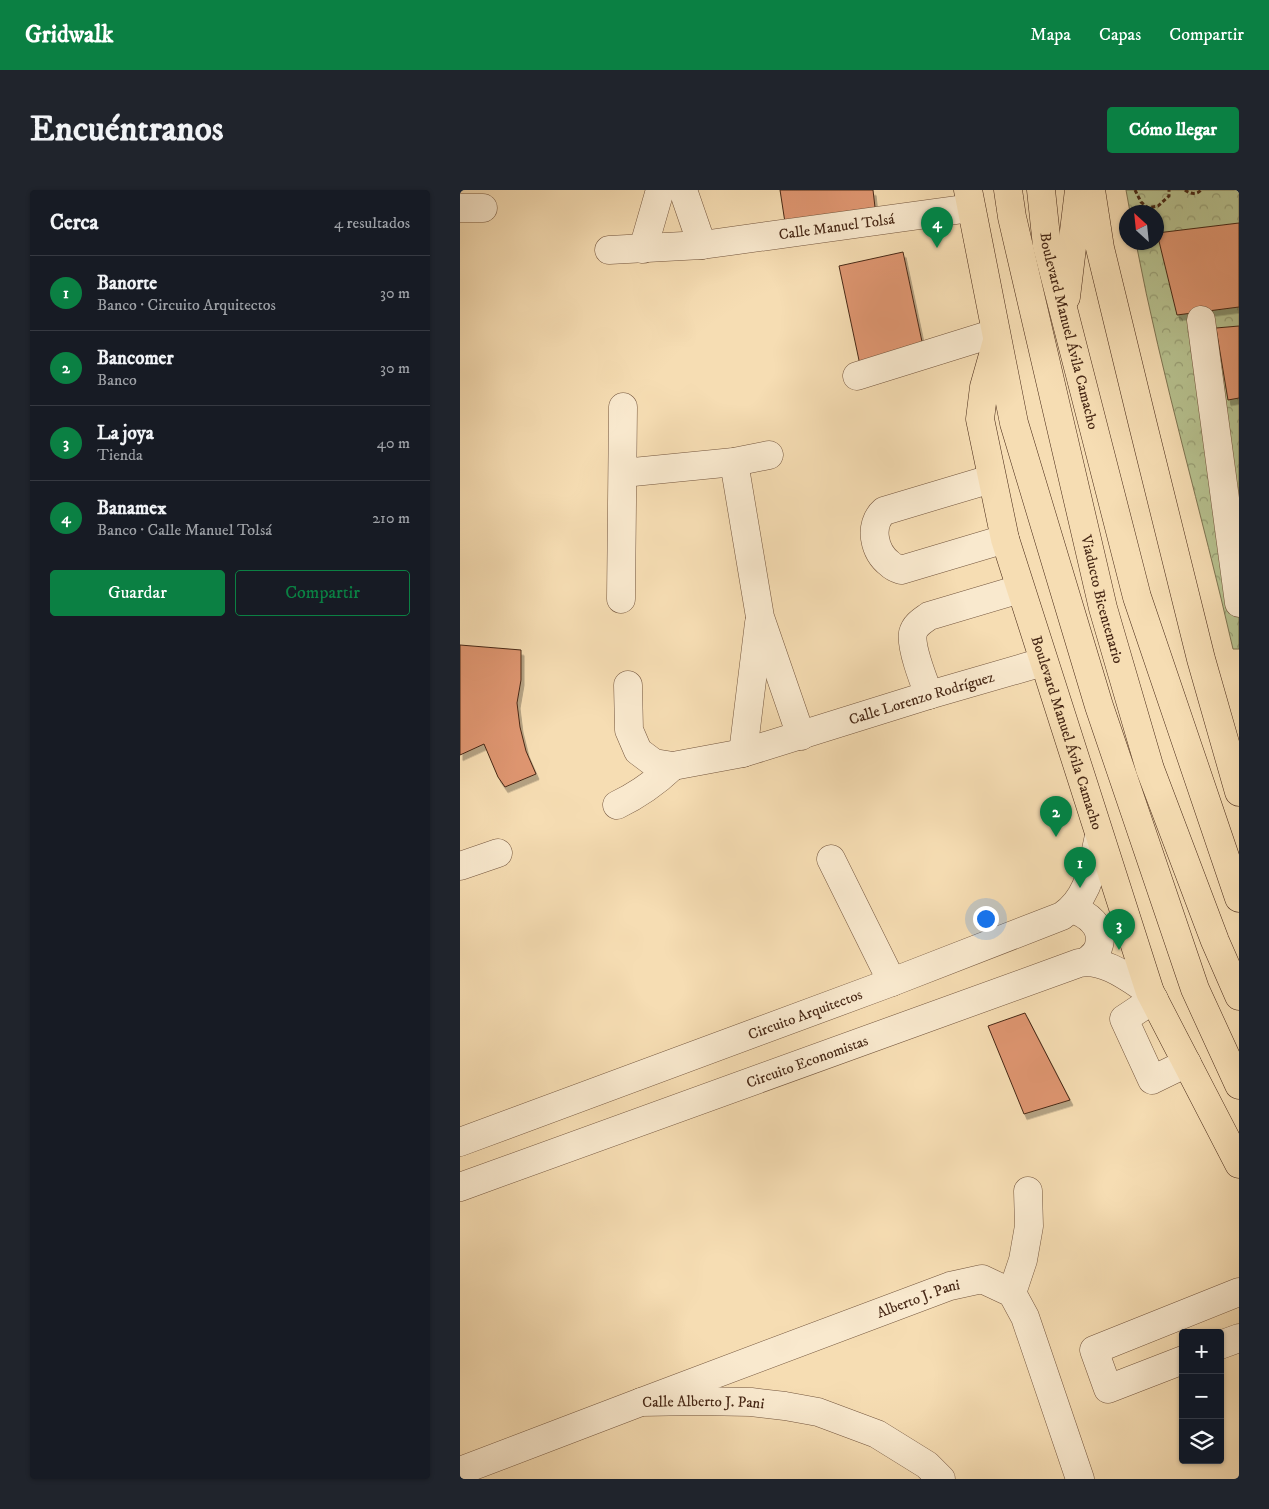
<!DOCTYPE html>
<html lang="es">
<meta charset="utf-8">
<style>
:root{--surface:#171b24;--page:#20242c;--text:#f1f3f6;--muted:#9ea1a6;--line:#363941;--accent:#0b8043}
body{margin:0;font-family:"IM FELL DW Pica",serif;background:var(--page);color:var(--text)}
.controls{position:absolute;right:15px;bottom:15px;display:grid;overflow:hidden;border-radius:5px;box-shadow:0 1px 4px #0004}
.controls button{width:45px;height:45px;display:grid;place-items:center;padding:0;border:0;border-bottom:1px solid var(--line);background:var(--surface);color:var(--text);font:25px sans-serif}
.compass{position:absolute;left:659px;top:15px;width:45px;height:45px;border-radius:50%;background:var(--surface);box-shadow:0 1px 4px #0004;rotate:333deg}
.you{position:absolute;left:525px;top:728px;width:18px;height:18px;margin:-12px;border:4px solid #fff;border-radius:50%;background:#1a73e8;box-shadow:0 0 0 8px #1a73e833}
.badge{display:grid;place-items:center;width:32px;height:32px;border-radius:50%;background:var(--accent);color:#fff;font-size:16px;font-weight:700}
.pin{position:absolute;translate:-50% -41px;filter:drop-shadow(0 1px 2px #0008)}
.pin::after{content:'';position:absolute;top:26px;width:18px;height:15px;background:inherit;clip-path:polygon(0 0,100% 0,50% 100%)}
.list{margin:0;padding:0;list-style:none}
h2{display:flex;justify-content:space-between;align-items:center;height:65px;margin:0;padding:0 20px;font-size:21px}
h2 small{font-size:16px;font-weight:400;color:var(--muted)}
.list li{display:grid;grid-template-columns:32px 1fr auto;gap:15px;align-items:center;box-sizing:border-box;height:75px;padding:0 20px;border-top:1px solid var(--line)}
.list b{display:block;font-size:19px;white-space:nowrap}
.list p{margin:0;font-size:16px;white-space:nowrap;color:var(--muted)}
.list em{font-size:16px;font-style:normal;color:var(--muted)}
.actions{display:flex;gap:10px;padding:15px 20px}
.actions a{flex:1;padding:11px 0;border:1px solid var(--accent);border-radius:5px;text-align:center;font-size:18px;color:var(--accent)}
.actions .main{background:var(--accent);color:#fff}
.icon{flex:none;width:28px;height:28px;fill:none;stroke:currentColor;stroke-width:2;stroke-linecap:round;stroke-linejoin:round}
.map{position:relative;flex:none;width:779px;height:1289px;overflow:hidden;border-radius:5px}
header{display:flex;align-items:center;gap:30px;box-sizing:border-box;height:70px;padding:0 25px;background:var(--accent);color:#fff}
header strong{font-size:24px}
nav{display:flex;gap:28px;margin-inline-start:auto;font-size:18px}
.intro{display:flex;align-items:center;justify-content:space-between;box-sizing:border-box;height:120px;padding:0 30px}
h1{margin:0;font-size:35px}
.button{padding:12px 22px;border-radius:5px;background:var(--accent);color:#fff;font-size:18px;font-weight:700}
main{display:flex;gap:30px;padding:0 30px}
aside{flex:1;background:var(--surface);border-radius:5px;box-shadow:0 1px 4px #0004}
.map>svg:first-child{display:block}
.forest{fill:url(#forest-crowns);stroke:#7f7553}
.building{fill:#df9671;stroke:#472816;filter:url(#shadow)}
.lines{fill:none;stroke-linecap:round;stroke-linejoin:round}
.minor-casing{stroke:#73553d;stroke-width:29}
.major-casing{stroke:#472816;stroke-width:29}
.highway-casing{stroke:#472816;stroke-width:29}
.path{stroke:#472816;stroke-width:3;stroke-dasharray:4 2.5;stroke-linecap:butt}
.minor{stroke:#f9e9ce;stroke-width:28}
.major{stroke:#f6ddb3;stroke-width:28}
.highway{stroke:#f6ddb3;stroke-width:28}
.labels{text-anchor:middle;stroke-width:5;stroke-linejoin:round;paint-order:stroke}
.street-label{font-size:15px;fill:#472816;stroke:#f9e9ce}
</style>
<header>
<strong>Gridwalk</strong>
<nav><a>Mapa</a><a>Capas</a><a>Compartir</a></nav>
</header>
<div class="intro"><h1>Encuéntranos</h1><a class="button">Cómo llegar</a></div>
<main>
<aside>
<h2>Cerca<small>4 resultados</small></h2>
<ul class="list">
<li><span class="badge">1</span><div><b>Banorte</b><p>Banco · Circuito Arquitectos</p></div><em>30 m</em></li>
<li><span class="badge">2</span><div><b>Bancomer</b><p>Banco</p></div><em>30 m</em></li>
<li><span class="badge">3</span><div><b>La joya</b><p>Tienda</p></div><em>40 m</em></li>
<li><span class="badge">4</span><div><b>Banamex</b><p>Banco · Calle Manuel Tolsá</p></div><em>210 m</em></li>
</ul>
<div class="actions"><a class="main">Guardar</a><a>Compartir</a></div>
</aside>
<div class="map">
<svg width="779" height="1289" viewBox="0 0 779 1289">
<defs>
<pattern id="forest-crowns" width="20" height="18" patternUnits="userSpaceOnUse" patternTransform="scale(1.25)"><rect width="20" height="18" fill="#b7c290"/><path d="M2 6a3 3 0 1 1 6 0M12 15a3 3 0 1 1 6 0" fill="none" stroke="#979e75"/></pattern>
<filter id="shadow"><feDropShadow dx="3" dy="5.5" stdDeviation="0" flood-color="#0004"/></filter>
</defs>
<rect width="100%" height="100%" fill="#f6ddb3"/>
<filter id="stains"><feTurbulence type="fractalNoise" baseFrequency=".004" numOctaves="4"/><feColorMatrix values="0 0 0 0 .2 0 0 0 0 .09 0 0 0 0 .02 0 0 0 .5 -.17"/></filter>
<radialGradient id="worn" r=".72"><stop offset=".6" stop-color="#630" stop-opacity="0"/><stop offset="1" stop-color="#630" stop-opacity=".3"/></radialGradient>
<path class="forest" d="M666,0H779V459H773C742,323 702,189 676,53L696,52V22H670Z"/>
<g class="building">
<polygon points="320,0 413,0 416,26 326,39"/>
<polygon points="779,33 779,117 717,125 697,43"/>
<polygon points="443,62 464,161 400,175 379,76"/>
<polygon points="779,136 779,208 768,210 756,138"/>
<polygon points="0,455 61,460 61,490 57,513 60,537 66,561 76,584 45,597 38,587 24,554 0,565"/>
<polygon points="565,823 610,910 564,924 528,836"/>
</g>
<g class="lines">
<defs>
<g id="minor">
<polyline points="223,0 242,55"/>
<polyline points="0,18 23,18"/>
<polyline points="183,59 200,0"/>
<path id="s1" d="M149,60L242,55L511,18"/>
<polyline points="741,130 779,413"/>
<polyline points="397,186 535,143"/>
<polyline points="274,272 300,427 341,546"/>
<polyline points="163,283 274,272 309,265"/>
<path d="M531,289L424,321C408,335 414,362 430,374C433,377 438,379 441,380L545,349"/>
<polyline points="161,409 163,217"/>
<path id="s2" d="M168,495L169,540L178,561L194,573L213,576L283,563L469,505L583,472"/>
<path d="M469,505C464,492 450,456 453,443C455,435 462,431 469,426L560,399"/>
<polyline points="283,563 299,433"/>
<path d="M157,615C178,605 195,593 213,576"/>
<polyline points="371,669 432,792"/>
<polyline points="0,676 38,663"/>
<path d="M612,719C627,724 644,736 639,755C638,761 632,767 627,771"/>
<polyline points="694,809 664,829 692,890 727,873"/>
<path id="s3" d="M0,952L432,792L602,726C630,707 632,676 639,646"/>
<path id="s4" d="M0,997L619,773C644,768 670,789 690,802"/>
<polyline points="552,1103 563,1070 569,1036 568,1001"/>
<polyline points="760,1155 779,1148"/>
<polyline points="723,1170 648,1199 634,1160 779,1102"/>
<path id="s5" d="M181,1212L490,1096L522,1089L552,1103L565,1127L620,1289"/>
<path id="s6" d="M0,1281L181,1212L237,1211L291,1212L325,1216L358,1222L417,1244L467,1275L481,1289"/>
</g>
<g id="major">
<polyline points="631,0 640,58 683,235 741,469 779,602"/>
<path id="s7" d="M537,151L524,197L520,229L545,349L690,802L779,974"/>
</g>
<g id="highway">
<polyline points="508,0 554,233 639,516 735,799 779,895"/>
<path id="s8" d="M548,0L552,27L643,418L690,579L755,751L779,806"/>
<path id="s9" d="M581,0L587,56L677,407L779,708"/>
<polyline points="606,107 619,0"/>
</g>
</defs>
<use href="#minor" class="minor-casing"/>
<use href="#major" class="major-casing"/>
<use href="#highway" class="highway-casing"/>
<g class="path">
<polyline points="675,0 681,12 688,18 698,16 709,6 709,0"/>
<path d="M725,0C730,4 737,5 741,0"/>
</g>
<use href="#minor" class="minor"/>
<use href="#major" class="major"/>
<use href="#highway" class="highway"/>
</g>
<g class="labels">
<g class="street-label">
<text dy="5" stroke="none"><textPath href="#s1" startOffset="229">Calle Manuel Tolsá</textPath></text>
<text dy="5" stroke="none"><textPath href="#s9" startOffset="144">Boulevard Manuel Ávila Camacho</textPath></text>
<text dy="5" stroke="none"><textPath href="#s8" startOffset="420">Viaducto Bicentenario</textPath></text>
<text dy="5" stroke="none"><textPath href="#s2" startOffset="365">Calle Lorenzo Rodríguez</textPath></text>
<text dy="5" stroke="none"><textPath href="#s7" startOffset="406">Boulevard Manuel Ávila Camacho</textPath></text>
<text dy="5" stroke="none"><textPath href="#s3" startOffset="368">Circuito Arquitectos</textPath></text>
<text dy="5" stroke="none"><textPath href="#s4" startOffset="369">Circuito Economistas</textPath></text>
<text dy="5" stroke="none"><textPath href="#s5" startOffset="296">Alberto J. Pani</textPath></text>
<text dy="5" stroke="none"><textPath href="#s6" startOffset="256">Calle Alberto J. Pani</textPath></text>
</g>
</g>
<rect width="100%" height="100%" filter="url(#stains)"/>
<rect width="100%" height="100%" fill="url(#worn)"/>
</svg>
<div class="controls">
<button>+</button>
<button>−</button>
<button><svg class="icon" aria-label="layers" viewBox="0 0 24 24"><path d="M12 4l9 5-9 5-9-5zM3 14l9 5 9-5"/></svg></button>
</div>
<svg class="compass" viewBox="-18 -18 36 36"><path d="M0-13l5 13h-10z" fill="#e53935"/><path d="M0 13l5-13h-10z" fill="#9ea1a6"/></svg>
<div class="you"></div>
<div class="pin badge" style="left:620px;top:698px">1</div>
<div class="pin badge" style="left:596px;top:647px">2</div>
<div class="pin badge" style="left:659px;top:760px">3</div>
<div class="pin badge" style="left:477px;top:58px">4</div>
</div>
</main>
